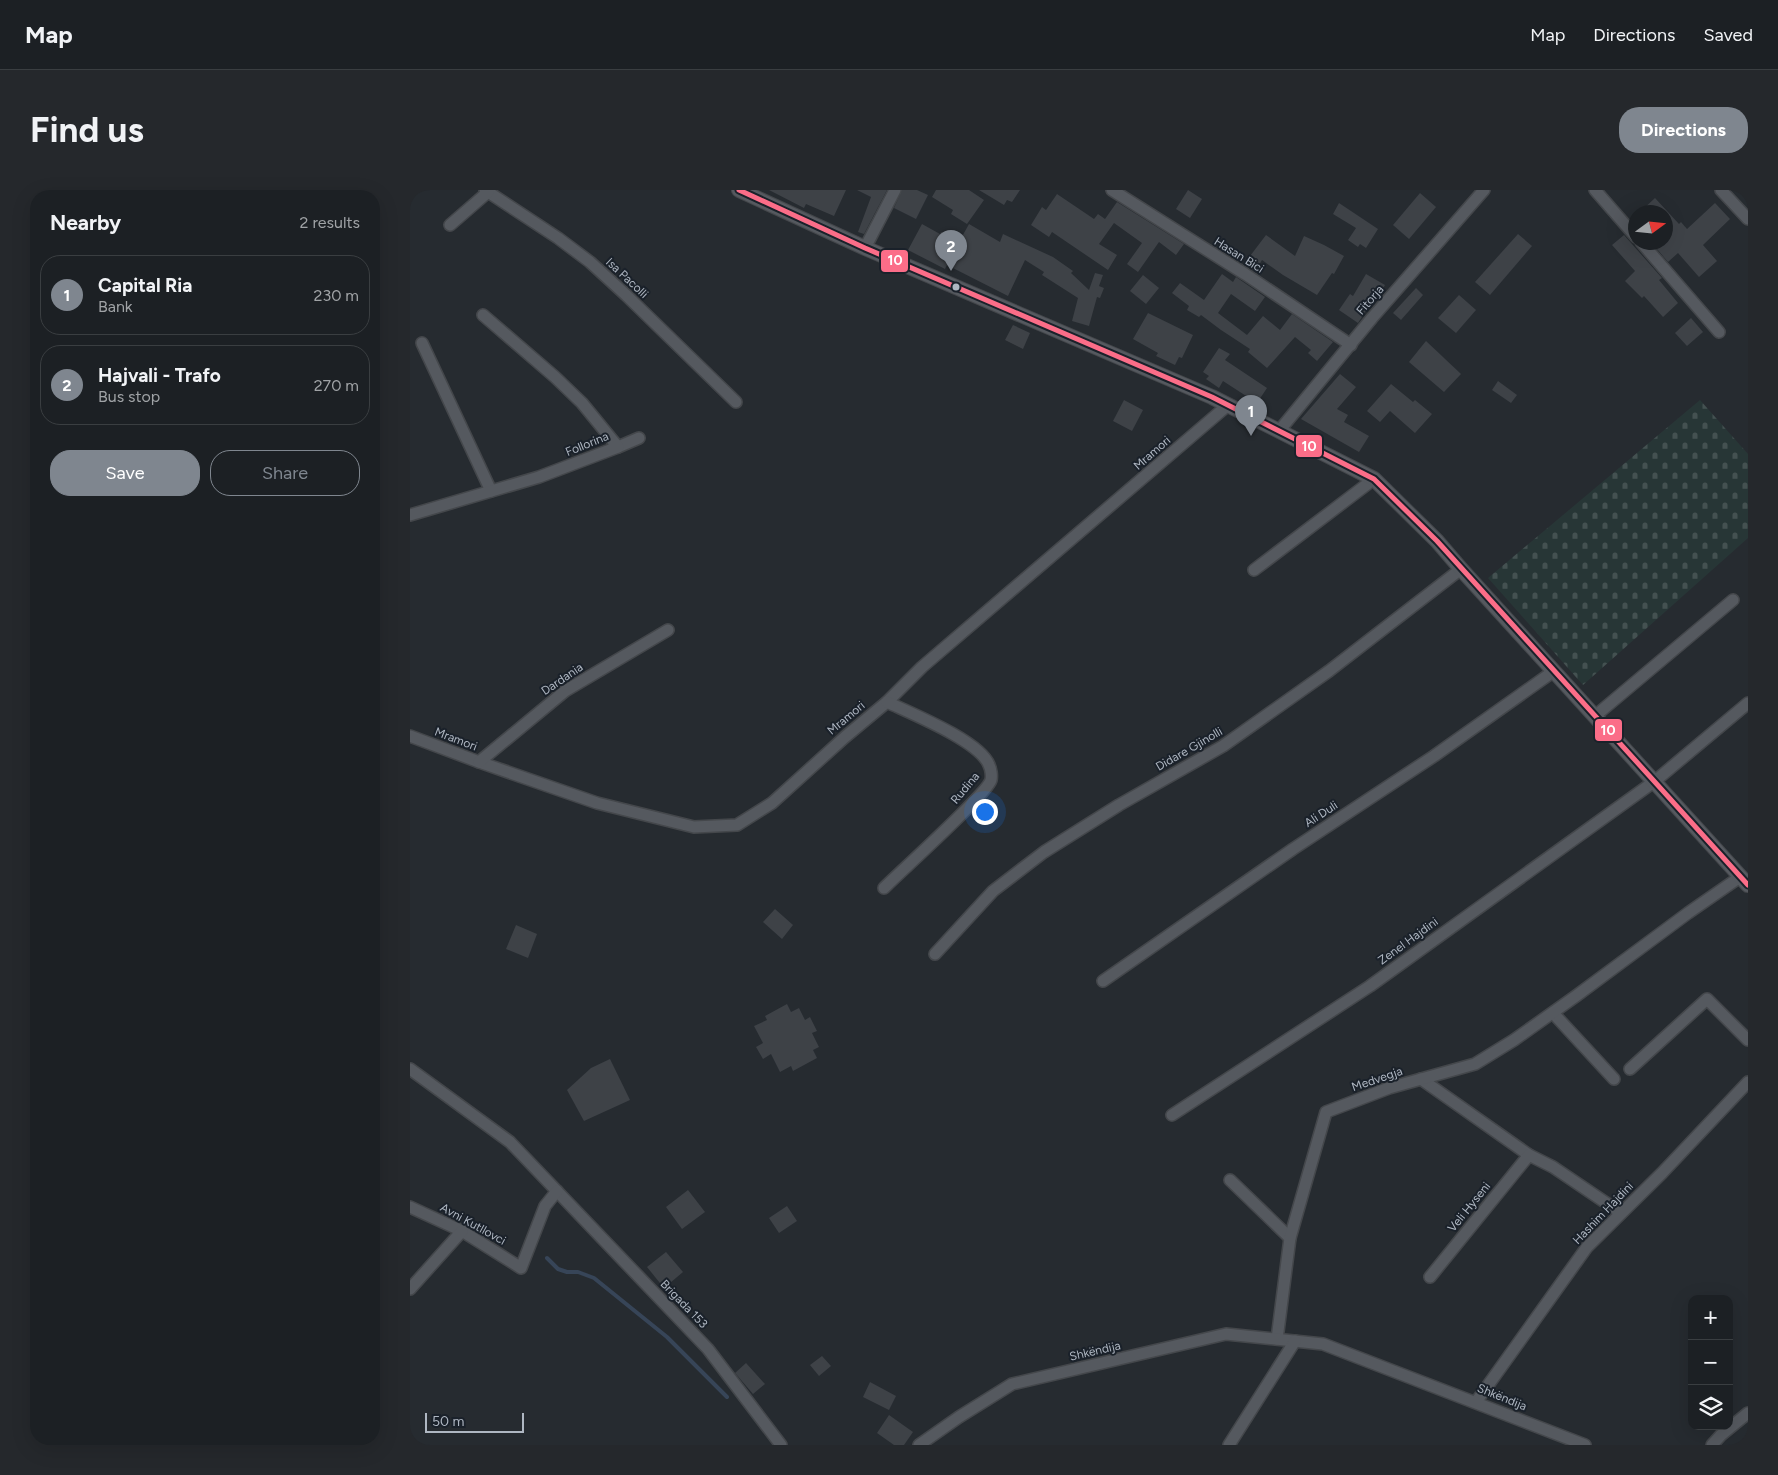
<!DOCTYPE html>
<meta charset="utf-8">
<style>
:root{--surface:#1c2024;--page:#25282c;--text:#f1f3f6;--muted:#a0a3a6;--line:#3a3e41;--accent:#7f868f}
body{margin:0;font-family:Figtree,sans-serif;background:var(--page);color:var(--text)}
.controls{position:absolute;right:15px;bottom:15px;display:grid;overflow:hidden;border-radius:10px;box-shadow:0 5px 20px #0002}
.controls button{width:45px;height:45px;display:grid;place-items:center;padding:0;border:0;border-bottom:1px solid var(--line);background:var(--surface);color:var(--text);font:25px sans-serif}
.compass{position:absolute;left:1218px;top:15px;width:45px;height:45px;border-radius:50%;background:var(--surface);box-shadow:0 5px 20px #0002;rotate:75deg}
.scale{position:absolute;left:15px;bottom:12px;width:99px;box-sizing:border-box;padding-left:5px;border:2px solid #afb7c2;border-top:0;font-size:14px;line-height:18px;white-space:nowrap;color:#afb7c2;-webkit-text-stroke:4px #1a212a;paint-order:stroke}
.you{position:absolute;left:574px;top:621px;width:18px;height:18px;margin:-12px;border:4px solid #fff;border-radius:50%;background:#1a73e8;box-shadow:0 0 0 8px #1a73e833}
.badge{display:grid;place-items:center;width:32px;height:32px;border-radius:50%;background:var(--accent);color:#fff;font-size:16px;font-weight:700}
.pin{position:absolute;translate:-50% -41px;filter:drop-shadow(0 1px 2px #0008)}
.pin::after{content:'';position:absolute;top:26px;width:18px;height:15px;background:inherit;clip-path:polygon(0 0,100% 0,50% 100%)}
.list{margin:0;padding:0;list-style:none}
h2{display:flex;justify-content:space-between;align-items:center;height:65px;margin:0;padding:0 20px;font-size:21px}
h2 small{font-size:16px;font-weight:400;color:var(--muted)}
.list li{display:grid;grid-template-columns:32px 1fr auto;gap:15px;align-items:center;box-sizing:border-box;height:80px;margin:0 10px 10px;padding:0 10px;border:1px solid var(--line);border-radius:20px}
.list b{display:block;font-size:19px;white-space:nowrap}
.list p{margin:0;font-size:16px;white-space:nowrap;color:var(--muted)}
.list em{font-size:16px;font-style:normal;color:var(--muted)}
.actions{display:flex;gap:10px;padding:15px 20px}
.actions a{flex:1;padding:11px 0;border:1px solid var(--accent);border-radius:20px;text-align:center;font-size:18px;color:var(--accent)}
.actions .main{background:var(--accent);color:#fff}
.icon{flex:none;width:28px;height:28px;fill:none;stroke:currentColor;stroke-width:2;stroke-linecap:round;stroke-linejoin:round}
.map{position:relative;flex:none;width:1338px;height:1255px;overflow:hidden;border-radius:20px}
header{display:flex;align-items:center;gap:30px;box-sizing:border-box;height:70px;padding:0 25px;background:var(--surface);border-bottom:1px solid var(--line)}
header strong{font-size:24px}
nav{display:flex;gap:28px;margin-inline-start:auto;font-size:18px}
.intro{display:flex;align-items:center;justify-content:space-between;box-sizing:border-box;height:120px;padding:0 30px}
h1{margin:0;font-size:35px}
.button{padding:12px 22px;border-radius:20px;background:var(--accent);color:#fff;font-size:18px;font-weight:700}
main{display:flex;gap:30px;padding:0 30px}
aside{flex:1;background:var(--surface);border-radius:20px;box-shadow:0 5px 20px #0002}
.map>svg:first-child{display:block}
.cemetery{fill:url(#cemetery-stones)}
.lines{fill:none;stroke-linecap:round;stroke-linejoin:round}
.stream{stroke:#374558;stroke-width:4}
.building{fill:#3e4247}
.minor-casing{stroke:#44474b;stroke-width:14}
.tertiary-casing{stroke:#44474b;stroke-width:16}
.minor{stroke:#55595f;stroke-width:11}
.tertiary{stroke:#55595f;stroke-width:14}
.bus-1-casing{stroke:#1a212a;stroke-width:9}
.bus-1{stroke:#fb6d88;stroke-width:5}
.bus-dot{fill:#afb7c2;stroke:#1a212a;stroke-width:2}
.labels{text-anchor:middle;stroke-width:4;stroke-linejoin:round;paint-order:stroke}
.street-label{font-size:12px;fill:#afb7c2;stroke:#1a212a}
.line-badge{stroke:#1a212a;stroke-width:2}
.badge-label{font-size:14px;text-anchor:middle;font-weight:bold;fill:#fff}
</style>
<header>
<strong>Map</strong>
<nav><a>Map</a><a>Directions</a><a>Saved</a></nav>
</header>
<div class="intro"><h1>Find us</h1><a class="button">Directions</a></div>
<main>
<aside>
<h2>Nearby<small>2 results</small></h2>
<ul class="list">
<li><span class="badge">1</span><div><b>Capital Ria</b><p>Bank</p></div><em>230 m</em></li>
<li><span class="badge">2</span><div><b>Hajvali - Trafo</b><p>Bus stop</p></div><em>270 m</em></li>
</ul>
<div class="actions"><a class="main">Save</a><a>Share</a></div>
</aside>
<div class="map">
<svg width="1338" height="1255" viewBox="0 0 1338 1255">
<defs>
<pattern id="cemetery-stones" width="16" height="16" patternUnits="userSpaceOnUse" patternTransform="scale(1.25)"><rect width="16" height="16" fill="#273636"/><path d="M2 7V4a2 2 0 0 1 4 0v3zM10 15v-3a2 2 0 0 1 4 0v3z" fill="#445151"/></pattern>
</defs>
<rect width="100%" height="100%" fill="#262b30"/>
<polygon class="cemetery" points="1290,210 1338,264 1338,348 1173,495 1078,388"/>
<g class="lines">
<polyline class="stream" points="137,1068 148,1079 157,1082 168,1082 184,1088 257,1147 317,1207"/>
</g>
<g class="building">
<polygon points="359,0 436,0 424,26 396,14 394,18"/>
<polygon points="447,0 477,0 454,44 448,42 461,7"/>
<polygon points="492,0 507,0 518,5 506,29 484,18"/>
<polygon points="526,0 559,0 574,10 557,34 541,24 543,20 522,7"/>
<polygon points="569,0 610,0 602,12 597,10 594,15"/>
<polygon points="778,0 792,9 780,28 766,19"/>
<polygon points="1010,3 1026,17 999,49 983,35"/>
<polygon points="647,4 684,29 688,24 695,29 707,12 774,54 766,65 749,52 728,82 717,74 732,53 704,33 689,54 707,65 698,80 642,42 639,47 621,35 632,17 636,20"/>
<polygon points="1245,8 1269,34 1271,32 1277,39 1305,13 1320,29 1293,55 1307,71 1289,87 1268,63 1258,72 1241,52 1256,52 1256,22 1230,22"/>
<polygon points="929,13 968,39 956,58 950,54 948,57 938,50 946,38 923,24"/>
<polygon points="512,34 530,44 531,42 549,52 559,34 590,52 593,44 643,67 663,81 661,83 679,100 685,83 693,85 689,96 694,98 690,108 687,107 679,136 662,131 668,108 632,85 634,82 615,70 598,106 537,75 535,79 498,60"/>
<polygon points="1108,44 1122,56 1080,105 1065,92"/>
<polygon points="856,45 885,66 894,46 914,55 934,66 924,84 922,83 907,105 873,85 852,70 845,82 834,74"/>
<polygon points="1214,45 1252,88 1249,90 1268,113 1253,127 1234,106 1232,108 1215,91 1225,81 1202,55"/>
<polygon points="812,84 823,92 826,87 855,107 845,121 821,104 808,123 837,145 853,126 870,140 882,124 923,152 907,171 898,163 901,160 885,147 857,178 838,162 840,159 811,140 791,125 789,127 777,120 779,116 762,103 770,93 794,110"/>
<polygon points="956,84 975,95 966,111 963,110 948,133 929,120 940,104 943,106"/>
<polygon points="733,85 749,98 736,114 720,101"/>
<polygon points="1006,98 1013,105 991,130 983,123"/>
<polygon points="1049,105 1066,120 1046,143 1028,128"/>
<polygon points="738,123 783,145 772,168 769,167 765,175 746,166 748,163 723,149"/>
<polygon points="1281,128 1293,142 1277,156 1265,143"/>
<polygon points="603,135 620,143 613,159 595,150"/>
<polygon points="1016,151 1051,184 1034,202 999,172"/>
<polygon points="809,158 820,164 815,170 857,198 847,213 813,191 809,198 796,189 799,186 793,182"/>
<polygon points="930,184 946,197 927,219 938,225 934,232 959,246 949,262 891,229"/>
<polygon points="1088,191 1107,205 1101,213 1082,200"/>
<polygon points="981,194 1003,212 1005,210 1022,224 1005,243 980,221 970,232 957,221"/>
<polygon points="714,210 733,220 722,241 703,231"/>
<polygon points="365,719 383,735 372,749 353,732"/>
<polygon points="106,735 127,744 118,768 96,759"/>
<polygon points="377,814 381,822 389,818 395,830 400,827 407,841 402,843 409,857 403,860 407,868 383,881 381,876 370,882 361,864 353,869 346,857 353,853 344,836 357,830 355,826"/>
<polygon points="200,869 220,910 174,931 157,900 181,878"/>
<polygon points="278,1000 295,1022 272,1039 256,1017"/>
<polygon points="377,1016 387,1031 369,1043 359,1028"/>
<polygon points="256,1062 273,1082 254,1098 237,1077"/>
<polygon points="412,1166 421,1176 409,1186 400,1175"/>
<polygon points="336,1173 355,1194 343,1204 325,1183"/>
<polygon points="460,1192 486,1206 479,1220 453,1207"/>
<polygon points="479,1225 503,1242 494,1255 484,1255 467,1243"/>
</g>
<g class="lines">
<defs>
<g id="minor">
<polyline points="75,0 148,48 180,72 216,105 326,212"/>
<polyline points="702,0 835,84 941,155"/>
<polyline points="1185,0 1226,47"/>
<polyline points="1311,0 1338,29"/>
<polyline points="40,35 78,2"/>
<polyline points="1231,52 1309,142"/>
<polyline points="455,58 485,0"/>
<polyline points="12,153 81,301"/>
<polyline points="869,241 962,128 1074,0"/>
<polyline points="208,257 229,248"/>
<polyline points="0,325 129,287 208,257 172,213 145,187 73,125"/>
<polyline points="844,380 964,289"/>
<polyline points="1185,526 1323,410"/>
<polyline points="0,546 69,572 187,613 284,637 327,635 362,613 435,547 477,512 512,477 818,215"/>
<polyline points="69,572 155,501 258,440"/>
<path d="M474,698C490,682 577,604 581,590C582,586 581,579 579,575C570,551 500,523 477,512"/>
<polyline points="525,764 583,701 634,662 709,615 813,556 919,481 1051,379"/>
<polyline points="693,791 883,659 1024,566 1144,481"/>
<polyline points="1143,823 1204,889"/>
<polyline points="0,879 100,952 298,1159 371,1255"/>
<polyline points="1220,879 1297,809 1338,850"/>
<polyline points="1011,889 1119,965"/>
<polyline points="762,925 960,796 1245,591 1338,513"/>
<polyline points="820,990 880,1048"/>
<polyline points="0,1017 52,1041 111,1078 135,1016 147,1001"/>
<polyline points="1020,1087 1119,965 1143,977 1211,1023"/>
<polyline points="0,1099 52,1041"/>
<polyline points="867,1149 880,1048 916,922 979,898 1065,874 1104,850 1166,806 1278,723 1330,687"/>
<polyline points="1066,1212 1177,1057 1252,983 1338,892"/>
<polyline points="509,1255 549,1227 602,1194 816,1144 913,1154 1175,1255"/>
<polyline points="819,1255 885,1151"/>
<polyline points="1302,1255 1311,1245 1338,1223"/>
</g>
<polyline id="tertiary" points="329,0 455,58 802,207 964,289 1027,351 1051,379 1338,695"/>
</defs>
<use href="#minor" class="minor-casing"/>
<use href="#tertiary" class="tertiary-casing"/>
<use href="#minor" class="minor"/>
<use href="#tertiary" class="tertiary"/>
<defs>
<polyline id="bus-1" points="329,0 455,58 802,207 964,289 1027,351 1338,695"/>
</defs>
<use href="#bus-1" class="bus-1-casing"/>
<use href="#bus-1" class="bus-1"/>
</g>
<circle class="bus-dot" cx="546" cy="97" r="4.5"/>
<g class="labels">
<g class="street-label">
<text transform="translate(829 65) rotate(32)" y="4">Hasan Bici</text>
<text transform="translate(217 88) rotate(43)" y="4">Isa Pacolli</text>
<text transform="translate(960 110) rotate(-49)" y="4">Fitorja</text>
<text transform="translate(177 254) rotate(-22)" y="4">Follorina</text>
<text transform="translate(742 263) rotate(-41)" y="4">Mramori</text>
<text transform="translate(152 489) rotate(-34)" y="4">Dardania</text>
<text transform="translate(436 528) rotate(-40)" y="4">Mramori</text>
<text transform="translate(46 549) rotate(21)" y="4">Mramori</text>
<text transform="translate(779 559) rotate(-30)" y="4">Didare Gjinolli</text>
<text transform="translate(555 598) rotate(-50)" y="4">Rudina</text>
<text transform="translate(911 624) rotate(-33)" y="4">Ali Duli</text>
<text transform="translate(998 751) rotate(-36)" y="4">Zenel Hajdini</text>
<text transform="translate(967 889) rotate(-19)" y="4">Medvegja</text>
<text transform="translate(1059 1017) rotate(-51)" y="4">Veli Hyseni</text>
<text transform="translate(1193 1023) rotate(-46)" y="4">Hashim Hajdini</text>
<text transform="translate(63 1034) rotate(29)" y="4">Avni Kutllovci</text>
<text transform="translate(274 1114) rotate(46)" y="4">Brigada 153</text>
<text transform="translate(685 1161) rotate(-13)" y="4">Shkëndija</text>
<text transform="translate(1092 1207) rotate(22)" y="4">Shkëndija</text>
</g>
</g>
<g class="line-badge">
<rect x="470" y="59" width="29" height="24" rx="5" fill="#fb6d88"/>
<rect x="885" y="244" width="28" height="24" rx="5" fill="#fb6d88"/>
<rect x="1184" y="528" width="29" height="24" rx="5" fill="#fb6d88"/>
</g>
<g class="badge-label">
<text x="485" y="75">10</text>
<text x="899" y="261">10</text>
<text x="1198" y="545">10</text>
</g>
</svg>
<div class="controls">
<button>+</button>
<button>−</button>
<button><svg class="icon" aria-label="layers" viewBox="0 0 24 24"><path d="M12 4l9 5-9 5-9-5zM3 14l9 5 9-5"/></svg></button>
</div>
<svg class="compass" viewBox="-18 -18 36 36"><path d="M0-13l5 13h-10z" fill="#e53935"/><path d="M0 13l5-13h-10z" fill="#a0a3a6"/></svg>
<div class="scale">50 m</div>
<div class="you"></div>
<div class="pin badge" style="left:841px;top:246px">1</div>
<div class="pin badge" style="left:541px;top:81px">2</div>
</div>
</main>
